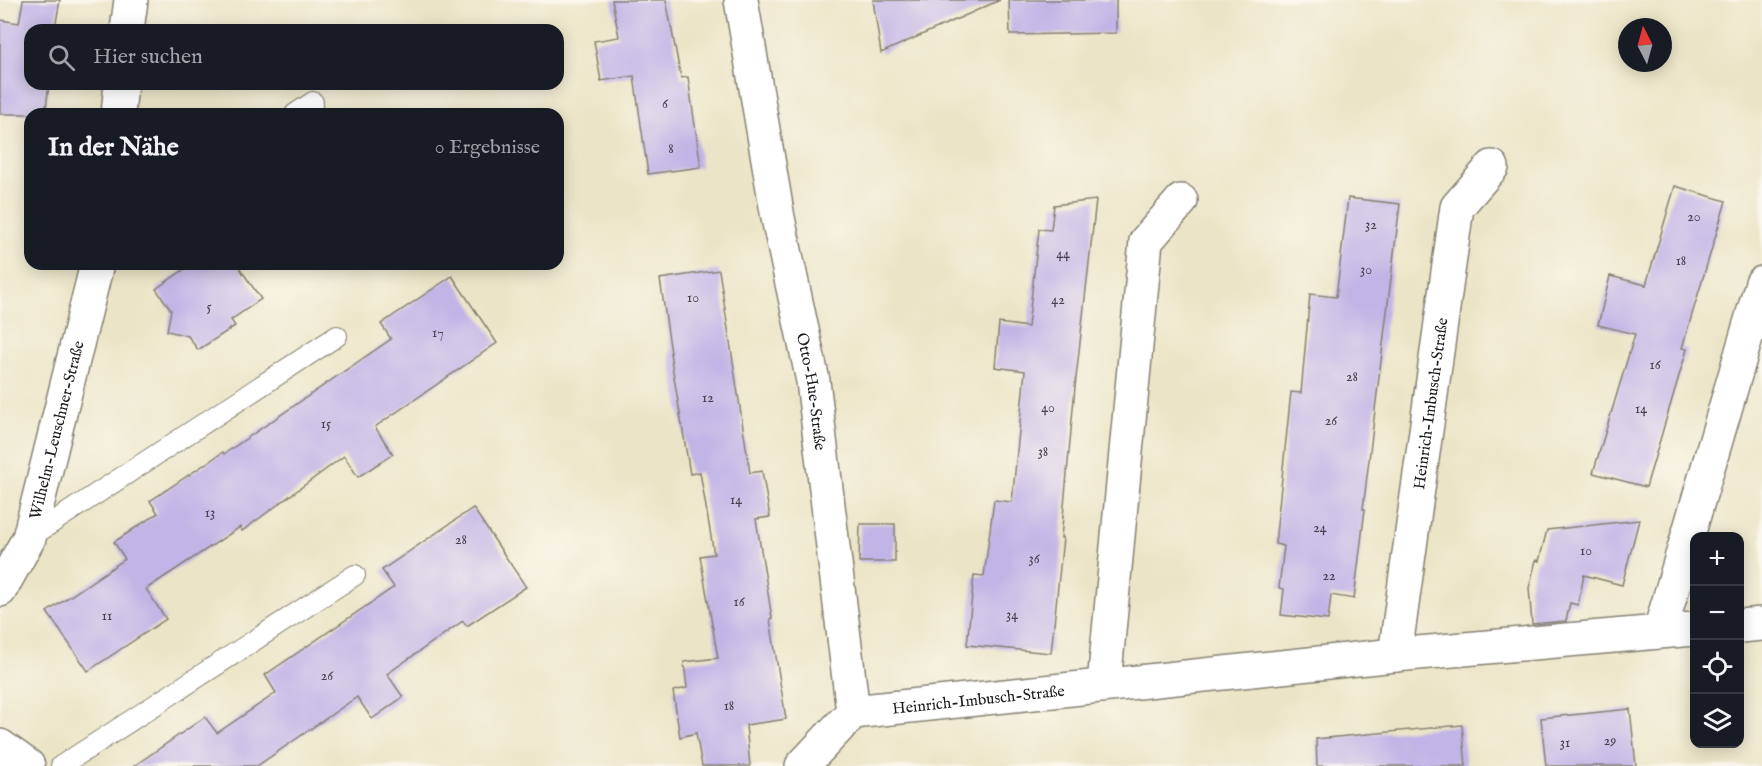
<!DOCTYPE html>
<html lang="de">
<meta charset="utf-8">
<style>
:root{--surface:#171b24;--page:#242831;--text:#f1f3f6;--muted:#9ea1a6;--line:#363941}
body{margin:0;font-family:"IM FELL English",serif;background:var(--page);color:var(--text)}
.controls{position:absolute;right:18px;bottom:18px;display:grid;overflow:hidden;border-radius:12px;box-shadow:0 3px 15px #0003}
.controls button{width:54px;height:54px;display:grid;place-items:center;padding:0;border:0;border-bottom:2px solid var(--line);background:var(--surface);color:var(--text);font:30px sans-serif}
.compass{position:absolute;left:1618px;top:18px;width:54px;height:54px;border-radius:50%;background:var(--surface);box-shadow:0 3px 15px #0003;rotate:354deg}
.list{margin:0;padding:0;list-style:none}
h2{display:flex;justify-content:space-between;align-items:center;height:78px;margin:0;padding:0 24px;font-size:26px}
h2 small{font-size:20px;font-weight:400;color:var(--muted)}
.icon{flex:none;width:33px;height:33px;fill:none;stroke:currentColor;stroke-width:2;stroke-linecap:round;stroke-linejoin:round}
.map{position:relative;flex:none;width:1762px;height:766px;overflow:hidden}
.search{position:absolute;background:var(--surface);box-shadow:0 3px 15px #0003;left:24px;top:24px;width:540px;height:66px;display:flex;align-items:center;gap:15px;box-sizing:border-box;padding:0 21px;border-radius:18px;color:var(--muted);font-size:22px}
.panel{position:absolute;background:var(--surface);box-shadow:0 3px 15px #0003;left:24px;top:108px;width:540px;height:162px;border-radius:18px}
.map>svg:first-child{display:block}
.building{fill:#c1b4e6}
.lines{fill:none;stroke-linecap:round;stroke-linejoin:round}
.service-casing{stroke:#848072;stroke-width:22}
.minor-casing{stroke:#848072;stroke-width:36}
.service{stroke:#fff;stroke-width:20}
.minor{stroke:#fff;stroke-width:33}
.labels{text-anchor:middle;stroke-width:6;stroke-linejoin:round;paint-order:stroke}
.number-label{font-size:14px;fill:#45424e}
.street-label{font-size:16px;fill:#1c1c1c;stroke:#fbf7ec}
</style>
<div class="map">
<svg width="1762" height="766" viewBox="0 0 1762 766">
<rect width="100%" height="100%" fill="#fbf7ec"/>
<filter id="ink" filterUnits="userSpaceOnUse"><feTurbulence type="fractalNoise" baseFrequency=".0167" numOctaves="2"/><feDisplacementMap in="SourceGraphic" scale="12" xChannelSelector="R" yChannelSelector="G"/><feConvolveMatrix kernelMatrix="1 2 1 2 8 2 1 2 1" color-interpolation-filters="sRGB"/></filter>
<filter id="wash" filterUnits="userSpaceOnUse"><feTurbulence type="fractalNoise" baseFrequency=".008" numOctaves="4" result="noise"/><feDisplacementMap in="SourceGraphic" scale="24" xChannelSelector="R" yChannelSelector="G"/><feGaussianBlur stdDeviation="1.35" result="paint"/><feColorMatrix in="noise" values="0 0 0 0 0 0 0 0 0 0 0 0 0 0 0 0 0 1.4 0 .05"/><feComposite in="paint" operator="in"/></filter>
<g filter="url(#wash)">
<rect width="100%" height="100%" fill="#ebe5c7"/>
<g id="blocks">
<g class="building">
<polygon points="23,0 60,0 55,28 58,30 30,30 30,84 49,84 46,108 42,107 41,114 0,114 0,20 19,23"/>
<polygon points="612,0 666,0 681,78 688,77 701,167 648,174 634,76 601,81 594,41 619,37"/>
<polygon points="873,0 1000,0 881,53"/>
<polygon points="1009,0 1116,0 1116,33 1010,35"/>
<polygon points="1675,186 1726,201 1682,348 1687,349 1646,487 1593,473 1635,334 1598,325 1610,276 1646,285"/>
<polygon points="1348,198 1400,204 1363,509 1365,509 1354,599 1331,595 1328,620 1281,615 1284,589 1279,588 1284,546 1275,544 1291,392 1301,393 1310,294 1336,297"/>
<polygon points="1096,200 1075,387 1061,538 1063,538 1051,653 967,645 974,575 984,576 994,500 1012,502 1025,371 995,367 999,323 1028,327 1039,229 1051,230 1054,205"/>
<polygon points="192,264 237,264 261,299 231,320 235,326 198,350 188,336 167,331 171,310 156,289"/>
<polygon points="719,270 750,473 762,471 770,517 756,519 772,618 770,619 786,719 746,725 750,766 702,766 696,733 680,737 673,691 687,688 684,662 718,658 700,556 714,554 700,472 690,474 670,353 671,353 660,279"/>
<polygon points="452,276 497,343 375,427 393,454 358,477 344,456 242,531 240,527 146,589 166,619 88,671 47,612 125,559 114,542 158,513 150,501 223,452 224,454 391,339 381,324"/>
<polygon points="473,508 526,587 467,626 463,621 387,674 403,697 372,719 357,697 257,766 134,766 205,717 217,733 276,693 265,675 394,587 382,570"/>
<polygon points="1639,520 1622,585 1584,575 1578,605 1570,603 1566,621 1532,624 1529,588 1536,560 1539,561 1547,530"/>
<polygon points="860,524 895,524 895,562 859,562"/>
<polygon points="1630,709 1636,766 1546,766 1541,718"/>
<polygon points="1462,725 1466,766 1317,766 1316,739"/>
</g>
</g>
</g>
<g filter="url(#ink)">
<use href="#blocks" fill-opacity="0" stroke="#848072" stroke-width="1.5"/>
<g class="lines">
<defs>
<g id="service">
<polyline points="295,114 313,102"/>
<polyline points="29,538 337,336"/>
<polyline points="61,766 355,575"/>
</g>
<g id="minor">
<path id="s1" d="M741,0L778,218L813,381L853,712L802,766"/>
<polyline points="127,30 131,0"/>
<polyline points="118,114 121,84"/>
<path id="s2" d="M0,590L29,538L97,264"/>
<polyline points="1740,626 1762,624"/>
<polyline points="1660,631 1762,283"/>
<path id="s3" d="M1395,655L1457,207L1492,167"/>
<polyline points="1104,684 1146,241 1181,201"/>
<path id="s4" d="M853,712L1395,655L1694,629"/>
<polyline points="0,746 28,766"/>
</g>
</defs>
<use href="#service" class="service-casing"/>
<use href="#minor" class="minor-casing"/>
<use href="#service" class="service"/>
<use href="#minor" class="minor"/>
</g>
</g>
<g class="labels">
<g class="number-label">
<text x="665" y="108">6</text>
<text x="671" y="153">8</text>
<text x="1694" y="221">20</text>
<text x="1371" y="229">32</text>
<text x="1063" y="258">44</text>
<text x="1681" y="265">18</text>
<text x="1366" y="274">30</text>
<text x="693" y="302">10</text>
<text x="1058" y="304">42</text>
<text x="209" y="311">5</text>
<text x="438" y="337">17</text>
<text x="1655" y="369">16</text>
<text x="1352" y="381">28</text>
<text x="708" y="402">12</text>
<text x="1048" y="412">40</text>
<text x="1641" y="413">14</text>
<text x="1331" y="425">26</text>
<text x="326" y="428">15</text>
<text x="1043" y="456">38</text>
<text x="736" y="504">14</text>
<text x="210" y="517">13</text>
<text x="1320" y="532">24</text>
<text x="461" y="544">28</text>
<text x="1586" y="555">10</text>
<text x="1034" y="563">36</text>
<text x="1329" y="580">22</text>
<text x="739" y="606">16</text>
<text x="1012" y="619">34</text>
<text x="107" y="620">11</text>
<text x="327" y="680">26</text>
<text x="729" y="710">18</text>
<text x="1610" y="745">29</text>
<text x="1565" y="747">31</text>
</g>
<g class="street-label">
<text dy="6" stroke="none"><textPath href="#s1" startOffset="398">Otto-Hue-Straße</textPath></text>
<text dy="6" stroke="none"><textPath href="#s3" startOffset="254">Heinrich-Imbusch-Straße</textPath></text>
<text dy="6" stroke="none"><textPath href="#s2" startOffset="171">Wilhelm-Leuschner-Straße</textPath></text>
<text dy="6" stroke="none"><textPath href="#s4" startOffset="126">Heinrich-Imbusch-Straße</textPath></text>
</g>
</g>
</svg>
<div class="controls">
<button>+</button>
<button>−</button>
<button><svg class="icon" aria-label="locate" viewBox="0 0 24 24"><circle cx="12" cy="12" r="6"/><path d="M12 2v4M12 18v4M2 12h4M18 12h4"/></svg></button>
<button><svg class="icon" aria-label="layers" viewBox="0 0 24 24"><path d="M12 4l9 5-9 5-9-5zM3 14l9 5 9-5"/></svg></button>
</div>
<svg class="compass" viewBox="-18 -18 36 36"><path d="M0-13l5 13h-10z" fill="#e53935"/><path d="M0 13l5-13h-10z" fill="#9ea1a6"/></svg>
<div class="search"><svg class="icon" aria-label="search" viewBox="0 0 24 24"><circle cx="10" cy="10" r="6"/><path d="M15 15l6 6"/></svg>Hier suchen</div>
<section class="panel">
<h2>In der Nähe<small>0 Ergebnisse</small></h2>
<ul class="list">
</ul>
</section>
</div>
